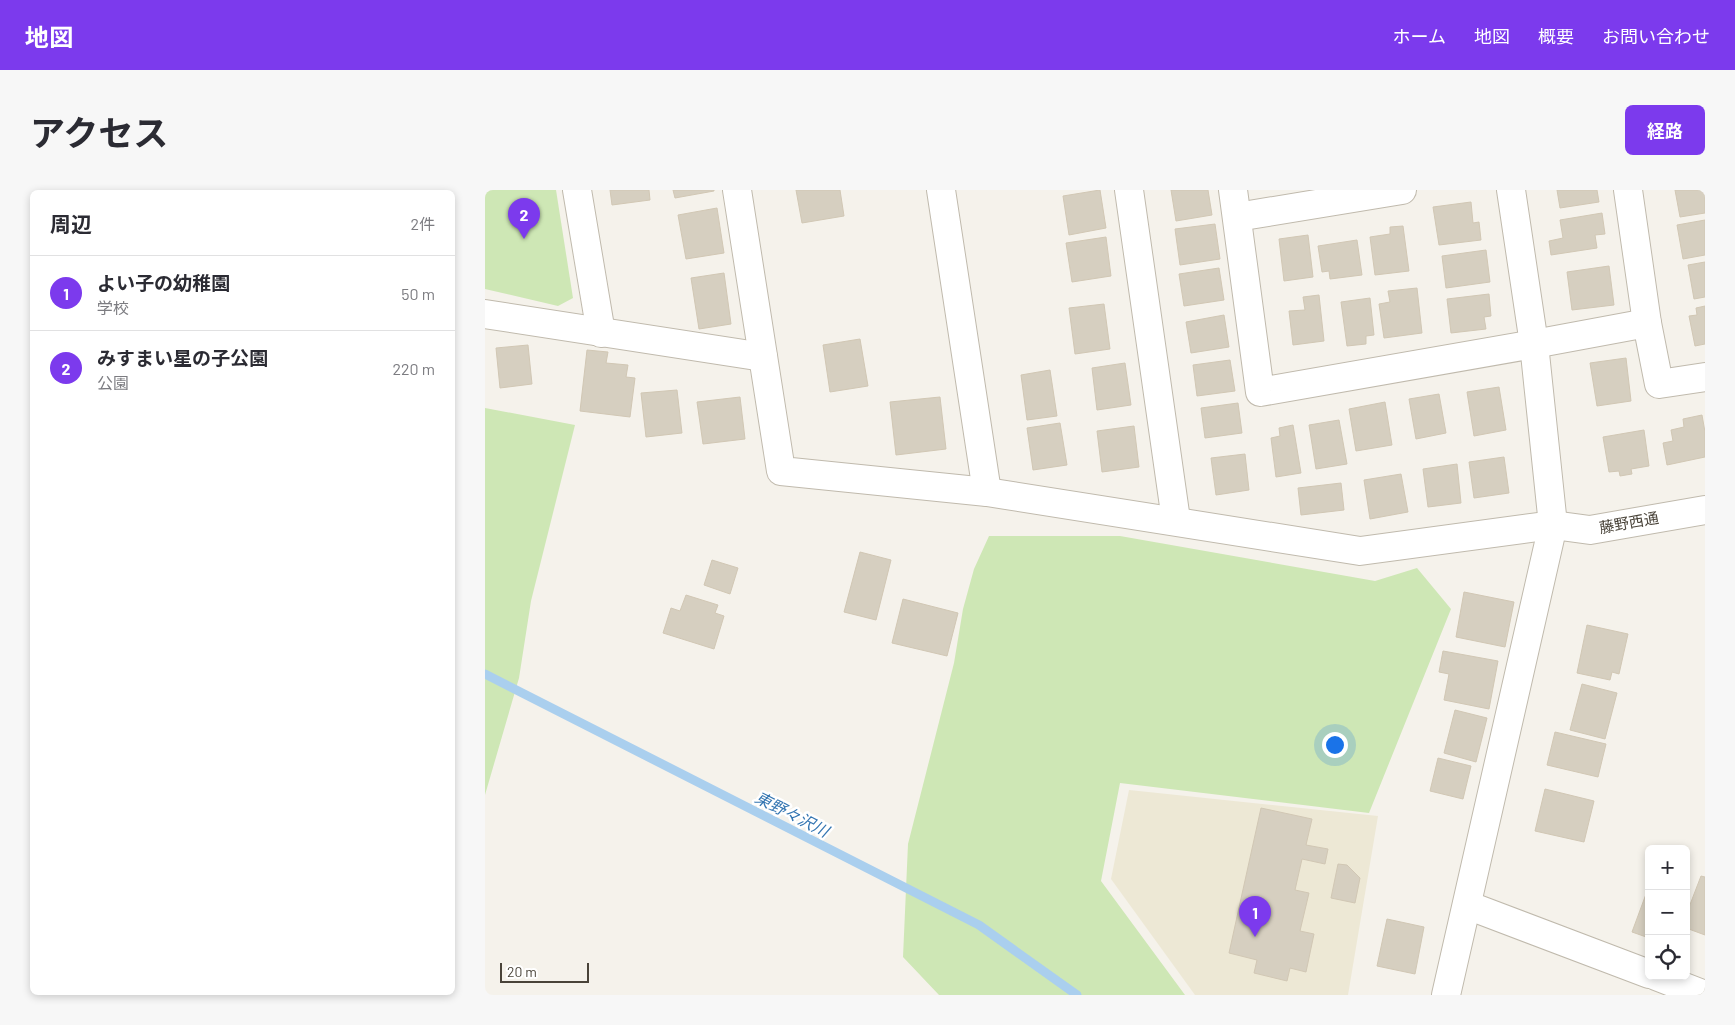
<!DOCTYPE html>
<html lang="ja">
<meta charset="utf-8">
<style>
:root{--surface:#fff;--page:#f7f7f7;--text:#2b2b33;--muted:#7c7c81;--line:#e1e1e2;--accent:#7c3aed}
body{margin:0;font-family:Barlow,"Noto Sans JP",sans-serif;background:var(--page);color:var(--text)}
.controls{position:absolute;right:15px;bottom:15px;display:grid;overflow:hidden;border-radius:8px;box-shadow:0 2px 8px #0003}
.controls button{width:45px;height:45px;display:grid;place-items:center;padding:0;border:0;border-bottom:1px solid var(--line);background:var(--surface);color:var(--text);font:25px sans-serif}
.scale{position:absolute;left:15px;bottom:12px;width:89px;box-sizing:border-box;padding-left:5px;border:2px solid #494339;border-top:0;font-size:14px;line-height:18px;white-space:nowrap;color:#494339;-webkit-text-stroke:4px #fff;paint-order:stroke}
.you{position:absolute;left:849px;top:554px;width:18px;height:18px;margin:-12px;border:4px solid #fff;border-radius:50%;background:#1a73e8;box-shadow:0 0 0 8px #1a73e833}
.badge{display:grid;place-items:center;width:32px;height:32px;border-radius:50%;background:var(--accent);color:#fff;font-size:16px;font-weight:700}
.pin{position:absolute;translate:-50% -41px;filter:drop-shadow(0 1px 2px #0008)}
.pin::after{content:'';position:absolute;top:26px;width:18px;height:15px;background:inherit;clip-path:polygon(0 0,100% 0,50% 100%)}
.list{margin:0;padding:0;list-style:none}
h2{display:flex;justify-content:space-between;align-items:center;height:65px;margin:0;padding:0 20px;font-size:21px}
h2 small{font-size:16px;font-weight:400;color:var(--muted)}
.list li{display:grid;grid-template-columns:32px 1fr auto;gap:15px;align-items:center;box-sizing:border-box;height:75px;padding:0 20px;border-top:1px solid var(--line)}
.list b{display:block;font-size:19px;white-space:nowrap}
.list p{margin:0;font-size:16px;white-space:nowrap;color:var(--muted)}
.list em{font-size:16px;font-style:normal;color:var(--muted)}
.icon{flex:none;width:28px;height:28px;fill:none;stroke:currentColor;stroke-width:2;stroke-linecap:round;stroke-linejoin:round}
.map{position:relative;flex:none;width:1220px;height:805px;overflow:hidden;border-radius:8px}
header{display:flex;align-items:center;gap:30px;box-sizing:border-box;height:70px;padding:0 25px;background:var(--accent);color:#fff}
header strong{font-size:24px}
nav{display:flex;gap:28px;margin-inline-start:auto;font-size:18px}
.intro{display:flex;align-items:center;justify-content:space-between;box-sizing:border-box;height:120px;padding:0 30px}
h1{margin:0;font-size:35px}
.button{padding:12px 22px;border-radius:8px;background:var(--accent);color:#fff;font-size:18px;font-weight:700}
main{display:flex;gap:30px;padding:0 30px}
aside{flex:1;background:var(--surface);border-radius:8px;box-shadow:0 2px 8px #0003}
.map>svg:first-child{display:block}
.education{fill:#ede8d5}
.green{fill:#cee7b5}
.lines{fill:none;stroke-linecap:round;stroke-linejoin:round}
.stream{stroke:#aacfee;stroke-width:9}
.building{fill:#d6cfc0;stroke:#d1c7b4}
.minor-casing{stroke:#c0baad;stroke-width:30}
.minor{stroke:#fff;stroke-width:28}
.labels{text-anchor:middle;stroke-width:5;stroke-linejoin:round;paint-order:stroke}
.street-label{font-size:15px;fill:#494339;stroke:#fff}
.water-label{font-size:16px;font-style:italic;fill:#3576b2;stroke:#fff}
</style>
<header>
<strong>地図</strong>
<nav><a>ホーム</a><a>地図</a><a>概要</a><a>お問い合わせ</a></nav>
</header>
<div class="intro"><h1>アクセス</h1><a class="button">経路</a></div>
<main>
<aside>
<h2>周辺<small>2件</small></h2>
<ul class="list">
<li><span class="badge">1</span><div><b>よい子の幼稚園</b><p>学校</p></div><em>50 m</em></li>
<li><span class="badge">2</span><div><b>みすまい星の子公園</b><p>公園</p></div><em>220 m</em></li>
</ul>
</aside>
<div class="map">
<svg width="1220" height="805" viewBox="0 0 1220 805">
<rect width="100%" height="100%" fill="#f5f2eb"/>
<polygon class="education" points="644,600 893,626 863,805 710,805 626,689"/>
<g class="green">
<polygon points="0,0 71,0 88,108 73,116 0,99"/>
<polygon points="0,218 90,235 46,411 34,488 0,605"/>
<polygon points="504,346 635,346 890,391 932,378 966,419 884,623 635,593 616,691 700,805 454,805 418,767 423,654 469,473 478,419 489,379"/>
</g>
<g class="lines">
<polyline class="stream" points="0,484 494,735 592,805"/>
</g>
<g class="building">
<polygon points="125,0 164,0 165,10 127,15"/>
<polygon points="188,0 229,0 229,1 190,8"/>
<polygon points="311,0 355,0 359,26 317,33"/>
<polygon points="615,0 621,38 584,45 578,6"/>
<polygon points="686,0 723,0 727,25 691,31"/>
<polygon points="1072,0 1112,0 1114,12 1075,18"/>
<polygon points="1190,0 1220,0 1220,23 1195,27"/>
<polygon points="986,12 988,33 994,32 996,50 954,55 948,17"/>
<polygon points="232,18 239,63 201,69 193,25"/>
<polygon points="1117,23 1120,44 1110,45 1112,58 1066,65 1064,51 1078,48 1075,30"/>
<polygon points="1220,30 1220,65 1198,69 1192,35"/>
<polygon points="730,34 735,69 695,75 690,39"/>
<polygon points="918,36 924,81 890,85 885,47 905,44 905,37"/>
<polygon points="823,45 828,87 799,91 794,49"/>
<polygon points="621,47 626,86 587,92 581,53"/>
<polygon points="872,50 877,85 845,89 844,81 837,82 833,56"/>
<polygon points="1001,60 1005,92 961,98 957,66"/>
<polygon points="1220,72 1220,107 1209,109 1203,75"/>
<polygon points="1124,76 1129,115 1087,120 1082,82"/>
<polygon points="734,78 739,110 699,116 694,84"/>
<polygon points="239,83 246,134 214,139 206,88"/>
<polygon points="932,98 937,143 899,148 894,114 905,112 903,101"/>
<polygon points="1004,104 1006,126 999,127 1001,139 966,143 962,109"/>
<polygon points="834,105 839,151 808,155 804,121 820,120 818,107"/>
<polygon points="885,108 889,145 881,146 881,154 862,156 856,112"/>
<polygon points="619,114 625,159 590,164 584,118"/>
<polygon points="1220,116 1220,154 1210,156 1204,126 1212,125 1211,118"/>
<polygon points="739,125 744,157 706,163 701,132"/>
<polygon points="375,149 383,196 345,202 338,155"/>
<polygon points="43,155 47,194 15,198 11,158"/>
<polygon points="102,160 123,162 121,173 143,175 141,187 150,188 145,227 95,221"/>
<polygon points="1141,168 1146,211 1112,216 1105,173"/>
<polygon points="745,170 750,201 712,206 708,175"/>
<polygon points="640,173 646,215 612,220 607,178"/>
<polygon points="565,180 572,226 542,230 536,185"/>
<polygon points="1014,197 1021,240 989,246 982,202"/>
<polygon points="192,200 197,243 161,247 156,203"/>
<polygon points="954,204 961,243 931,249 924,209"/>
<polygon points="255,207 260,249 218,254 212,212"/>
<polygon points="455,207 461,259 411,265 405,212"/>
<polygon points="900,212 907,255 871,261 864,219"/>
<polygon points="753,213 757,243 720,248 716,218"/>
<polygon points="1217,225 1220,242 1220,267 1182,275 1178,253 1188,251 1186,240 1199,237 1198,229"/>
<polygon points="854,230 862,274 831,279 824,235"/>
<polygon points="575,233 582,275 548,280 542,238"/>
<polygon points="808,235 816,283 791,287 786,248 795,246 794,238"/>
<polygon points="649,236 654,277 617,282 612,241"/>
<polygon points="1159,240 1164,276 1146,279 1147,284 1135,286 1134,281 1124,282 1118,247"/>
<polygon points="760,264 764,300 731,305 726,268"/>
<polygon points="1019,267 1024,303 989,308 984,272"/>
<polygon points="972,274 976,313 943,317 938,279"/>
<polygon points="916,284 923,322 885,329 879,290"/>
<polygon points="856,293 859,320 816,325 813,298"/>
<polygon points="375,362 406,370 391,430 359,422"/>
<polygon points="227,370 253,378 245,404 219,395"/>
<polygon points="979,402 1029,412 1020,457 971,447"/>
<polygon points="201,405 233,415 230,423 239,426 229,459 178,443 186,418 195,421"/>
<polygon points="418,409 473,423 462,466 407,453"/>
<polygon points="1102,435 1143,444 1134,484 1127,482 1125,490 1092,483"/>
<polygon points="958,461 1013,471 1004,519 959,510 964,484 954,482"/>
<polygon points="1097,494 1132,503 1120,549 1085,540"/>
<polygon points="970,520 1002,528 991,572 959,563"/>
<polygon points="1070,542 1121,554 1113,587 1062,575"/>
<polygon points="953,568 986,576 978,609 945,601"/>
<polygon points="1060,599 1109,611 1099,652 1050,641"/>
<polygon points="776,618 827,629 821,655 843,659 840,674 817,669 810,700 824,703 815,741 829,744 821,782 805,778 802,791 769,783 772,770 744,763"/>
<polygon points="853,674 862,675 875,688 870,713 846,708"/>
<polygon points="1216,686 1220,687 1220,745 1201,738 1201,725"/>
<polygon points="1164,696 1164,748 1147,742"/>
<polygon points="902,729 939,737 930,784 892,776"/>
</g>
<g class="lines">
<defs>
<g id="minor">
<polyline points="92,0 116,143"/>
<polyline points="252,0 296,281 502,302 875,361 1068,335 1105,340 1220,320"/>
<polyline points="456,0 502,302"/>
<polyline points="644,0 691,330"/>
<polyline points="748,0 775,202 1049,154 1162,133"/>
<polyline points="1143,0 1162,133 1174,194 1220,187"/>
<polyline points="752,27 917,0"/>
<polyline points="0,124 278,167"/>
<polyline points="982,715 1164,784"/>
<polyline points="1171,786 1220,805"/>
<polyline points="961,805 1068,335 1049,154 1026,0"/>
</g>
</defs>
<use href="#minor" class="minor-casing"/>
<use href="#minor" class="minor"/>
</g>
<g class="labels">
<g class="street-label">
<text transform="translate(1144 333) rotate(-10)" y="5">藤野西通</text>
</g>
<g class="water-label">
<text transform="translate(307 624) rotate(27)" y="6">東野々沢川</text>
</g>
</g>
</svg>
<div class="controls">
<button>+</button>
<button>−</button>
<button><svg class="icon" aria-label="locate" viewBox="0 0 24 24"><circle cx="12" cy="12" r="6"/><path d="M12 2v4M12 18v4M2 12h4M18 12h4"/></svg></button>
</div>
<div class="scale">20 m</div>
<div class="you"></div>
<div class="pin badge" style="left:770px;top:747px">1</div>
<div class="pin badge" style="left:39px;top:49px">2</div>
</div>
</main>
